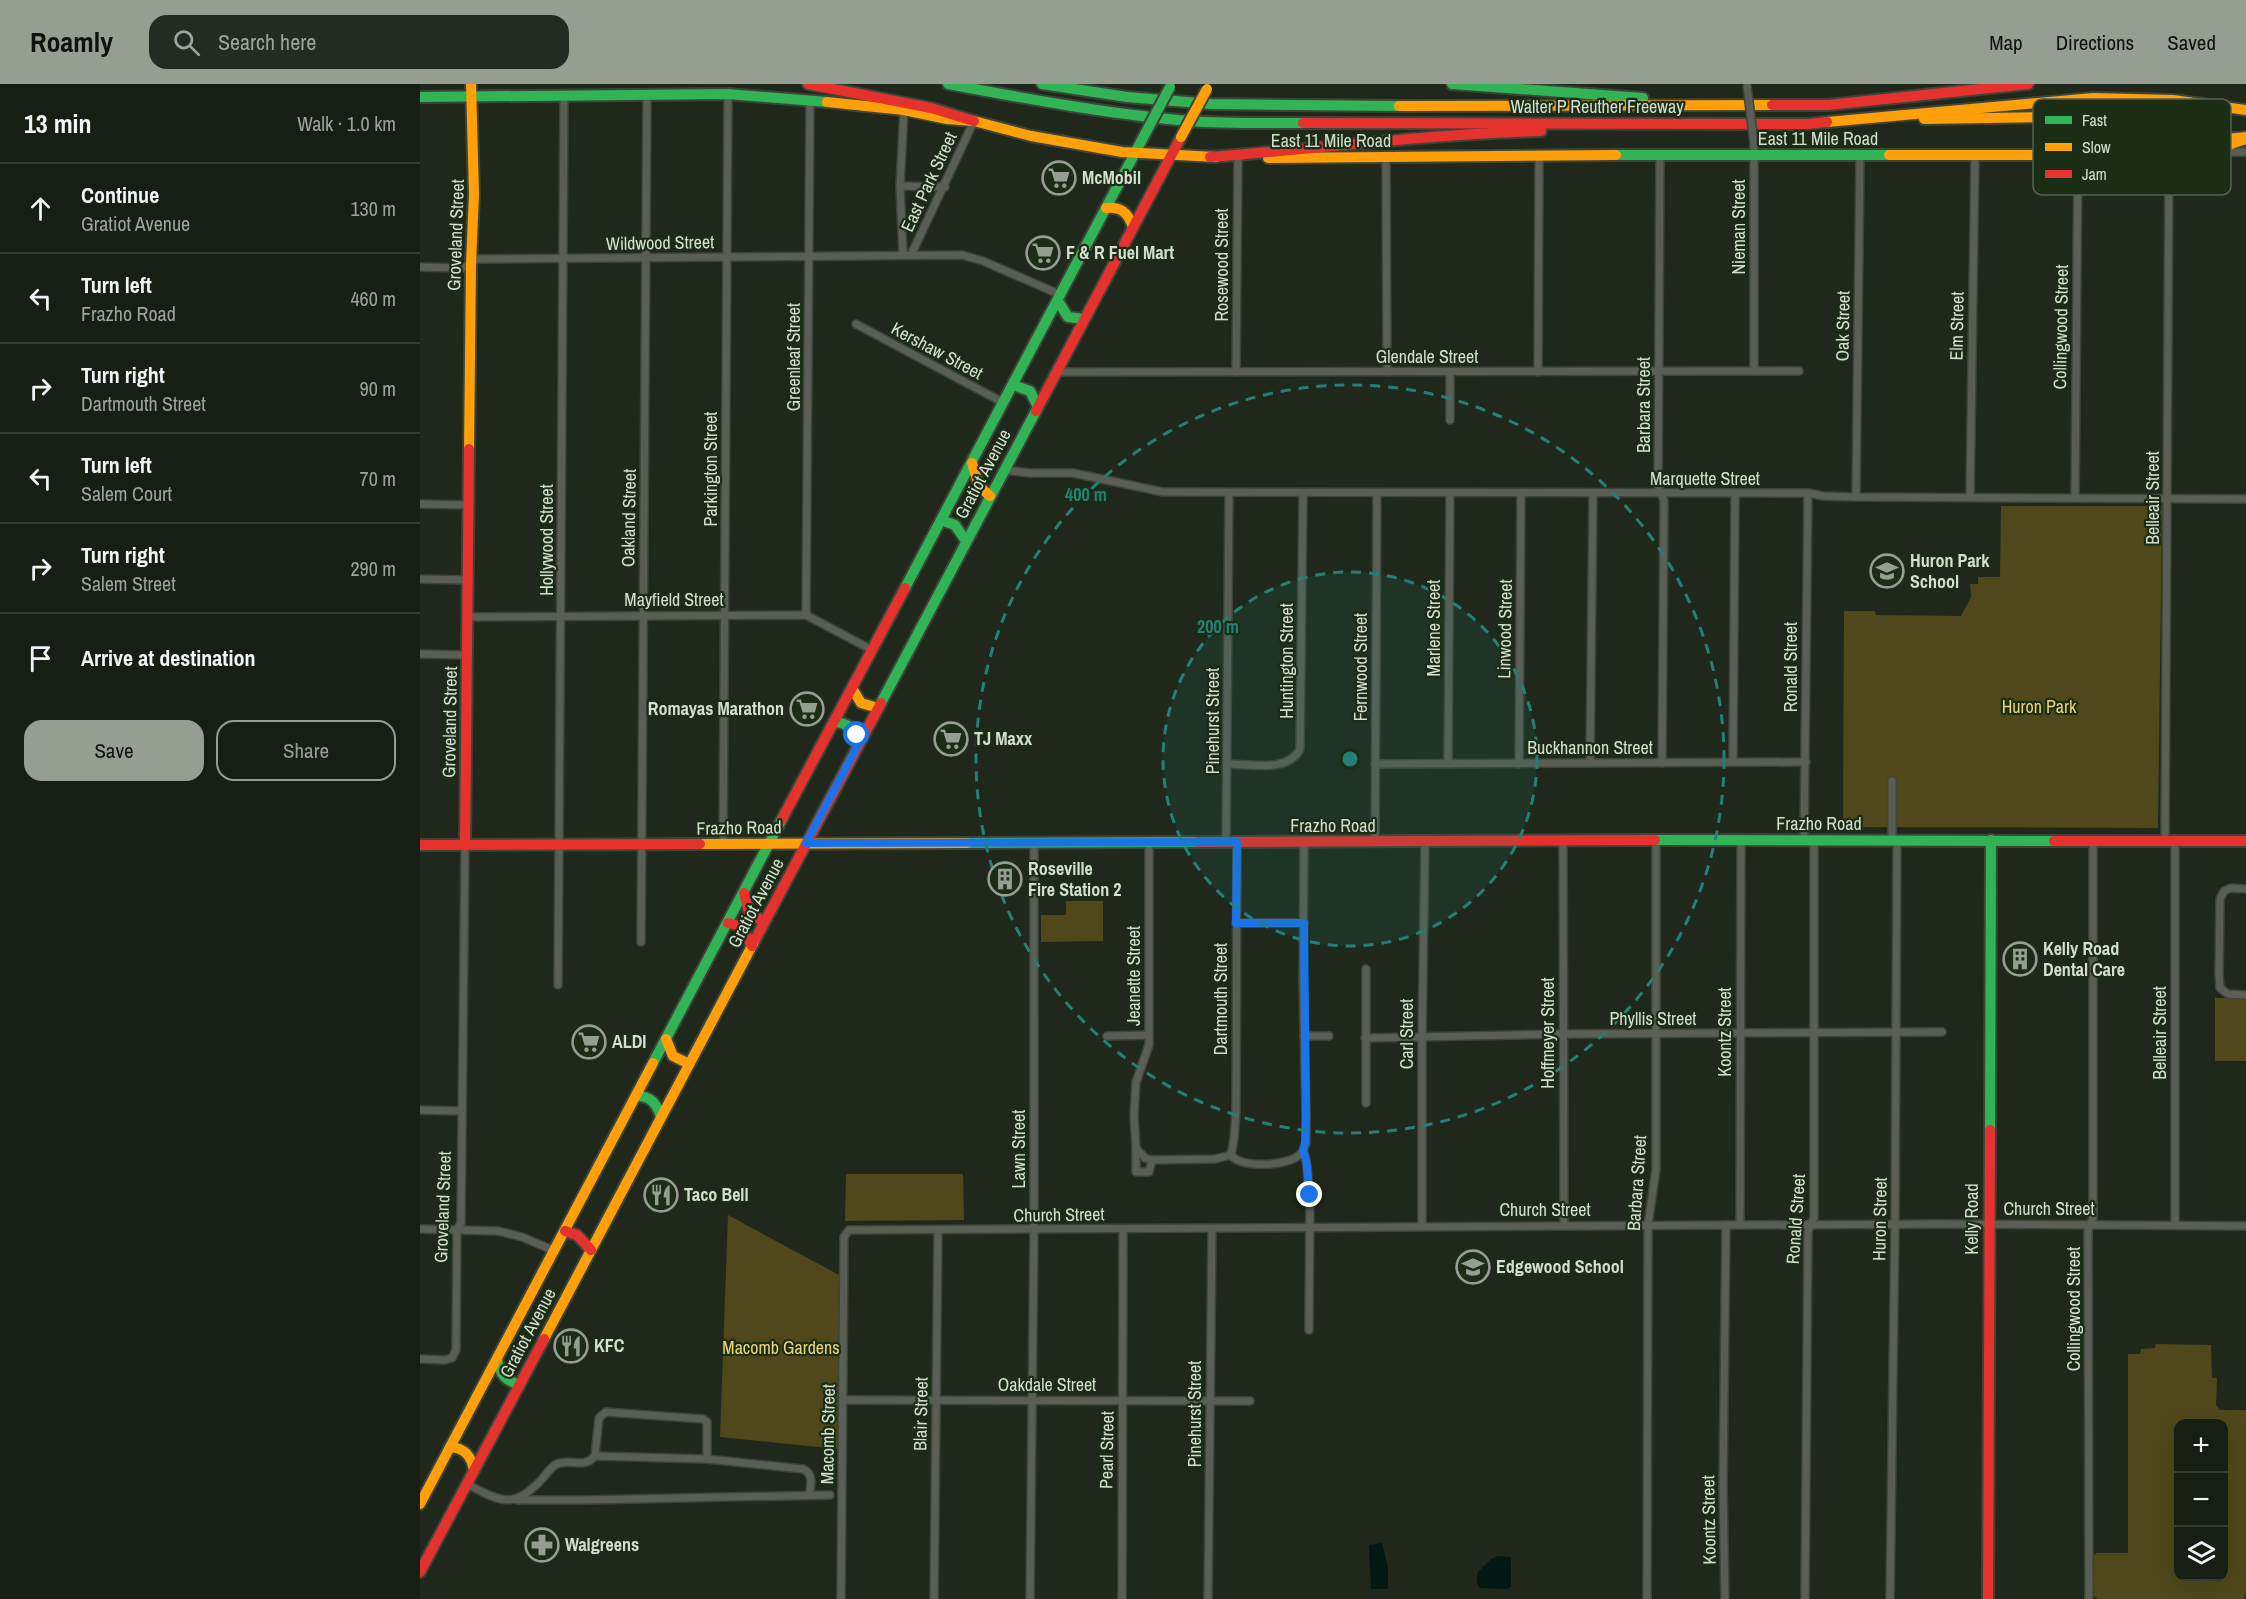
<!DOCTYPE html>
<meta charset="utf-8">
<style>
:root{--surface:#171e14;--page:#242b22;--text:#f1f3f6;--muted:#9ea2a0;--line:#363c34;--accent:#959f91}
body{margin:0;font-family:"Archivo Narrow",sans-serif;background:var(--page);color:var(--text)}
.controls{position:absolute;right:18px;bottom:18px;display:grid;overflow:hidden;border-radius:12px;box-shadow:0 6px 24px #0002}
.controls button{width:54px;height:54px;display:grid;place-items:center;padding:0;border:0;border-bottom:2px solid var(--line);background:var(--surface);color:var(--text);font:30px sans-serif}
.stop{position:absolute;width:18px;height:18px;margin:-14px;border:4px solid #1a73e8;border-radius:50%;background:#fff}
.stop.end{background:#1a73e8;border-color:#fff;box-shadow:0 2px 6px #0008}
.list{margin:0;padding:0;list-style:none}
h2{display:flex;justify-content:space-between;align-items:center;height:78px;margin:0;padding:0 24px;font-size:26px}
h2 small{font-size:20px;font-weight:400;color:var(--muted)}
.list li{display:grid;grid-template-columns:39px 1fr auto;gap:18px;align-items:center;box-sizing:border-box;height:90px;padding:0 24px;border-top:2px solid var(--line)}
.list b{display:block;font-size:22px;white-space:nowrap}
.list p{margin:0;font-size:20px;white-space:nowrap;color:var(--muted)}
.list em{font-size:20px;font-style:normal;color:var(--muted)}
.actions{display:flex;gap:12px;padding:18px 24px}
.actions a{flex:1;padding:14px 0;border:2px solid var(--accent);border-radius:18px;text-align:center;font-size:21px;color:var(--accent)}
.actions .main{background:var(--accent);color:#111}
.icon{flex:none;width:33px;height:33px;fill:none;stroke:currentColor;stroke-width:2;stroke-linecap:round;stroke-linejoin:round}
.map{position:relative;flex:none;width:1826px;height:1515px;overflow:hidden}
header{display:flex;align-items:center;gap:36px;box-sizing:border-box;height:84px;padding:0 30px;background:var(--accent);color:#111}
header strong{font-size:28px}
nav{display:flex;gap:33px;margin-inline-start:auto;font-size:21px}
.search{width:420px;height:54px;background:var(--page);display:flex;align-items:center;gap:15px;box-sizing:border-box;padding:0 21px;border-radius:18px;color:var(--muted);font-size:22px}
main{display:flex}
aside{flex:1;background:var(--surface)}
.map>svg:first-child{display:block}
.green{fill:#50481b;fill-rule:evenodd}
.water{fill:#031812}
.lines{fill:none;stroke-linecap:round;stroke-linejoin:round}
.street-casing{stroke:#3d4439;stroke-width:10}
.fast-casing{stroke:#3d4439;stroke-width:14}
.slow-casing{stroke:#3d4439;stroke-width:14}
.jam-casing{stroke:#3d4439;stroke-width:14}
.street{stroke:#5a5e54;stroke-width:7}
.fast{stroke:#30b455;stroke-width:10}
.slow{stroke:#ff9f0a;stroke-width:10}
.jam{stroke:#e5322d;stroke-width:10}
.street-bridge-casing{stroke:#3d4439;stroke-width:10;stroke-linecap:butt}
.fast-bridge-casing{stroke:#3d4439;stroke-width:14;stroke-linecap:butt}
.slow-bridge-casing{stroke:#3d4439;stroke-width:14;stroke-linecap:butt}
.street-bridge{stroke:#5a5e54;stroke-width:7}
.fast-bridge{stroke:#30b455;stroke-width:10}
.slow-bridge{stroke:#ff9f0a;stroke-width:10}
.route{stroke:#1a73e8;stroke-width:8}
.ring{fill:none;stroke:#238078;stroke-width:3;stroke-dasharray:10 8}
.labels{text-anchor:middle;stroke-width:4.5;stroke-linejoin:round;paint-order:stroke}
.street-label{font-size:18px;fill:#d5dfd1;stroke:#1c2d16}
.poi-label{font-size:18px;font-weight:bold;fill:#d5dfd1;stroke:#1c2d16;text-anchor:start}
.park-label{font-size:18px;fill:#ecd573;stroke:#1c2d16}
.key{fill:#1c2d16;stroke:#54624e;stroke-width:1.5}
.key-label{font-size:16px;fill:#d5dfd1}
.centre{fill:#238078;stroke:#1c2d16;stroke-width:3}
.ring-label{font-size:18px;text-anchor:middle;font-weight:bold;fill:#238078;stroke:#1c2d16;stroke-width:4.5;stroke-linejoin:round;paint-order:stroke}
</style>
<header>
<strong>Roamly</strong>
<div class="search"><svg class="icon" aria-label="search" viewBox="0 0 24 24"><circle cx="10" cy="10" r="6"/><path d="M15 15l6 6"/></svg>Search here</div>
<nav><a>Map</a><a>Directions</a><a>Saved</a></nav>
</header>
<main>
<aside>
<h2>13 min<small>Walk · 1.0 km</small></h2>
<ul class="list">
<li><svg class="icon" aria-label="ahead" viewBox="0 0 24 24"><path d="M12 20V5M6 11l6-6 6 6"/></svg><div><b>Continue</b><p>Gratiot Avenue</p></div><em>130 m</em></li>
<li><svg class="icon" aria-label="left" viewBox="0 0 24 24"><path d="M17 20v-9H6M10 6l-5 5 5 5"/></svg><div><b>Turn left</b><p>Frazho Road</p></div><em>460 m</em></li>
<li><svg class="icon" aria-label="right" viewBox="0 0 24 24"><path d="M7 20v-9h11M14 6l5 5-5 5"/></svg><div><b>Turn right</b><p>Dartmouth Street</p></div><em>90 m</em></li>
<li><svg class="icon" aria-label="left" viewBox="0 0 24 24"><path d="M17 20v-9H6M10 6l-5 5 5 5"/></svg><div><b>Turn left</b><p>Salem Court</p></div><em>70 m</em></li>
<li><svg class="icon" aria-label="right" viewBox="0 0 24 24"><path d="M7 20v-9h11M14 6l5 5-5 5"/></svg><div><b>Turn right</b><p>Salem Street</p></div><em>290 m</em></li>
<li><svg class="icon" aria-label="arrive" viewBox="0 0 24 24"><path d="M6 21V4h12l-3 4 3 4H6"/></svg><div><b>Arrive at destination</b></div></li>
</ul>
<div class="actions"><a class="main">Save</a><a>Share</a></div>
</aside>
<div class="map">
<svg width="1826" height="1515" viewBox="0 0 1826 1515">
<rect width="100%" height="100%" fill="#1f281b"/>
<g class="green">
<polygon points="1581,422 1742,422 1738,744 1423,743 1424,527 1455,527 1456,531 1541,532 1551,513 1550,500 1558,500 1558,493 1580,493"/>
<polygon points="646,817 683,817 683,857 621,858 621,831 646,831"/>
<rect x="1795" y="914" width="31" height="63"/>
<polygon points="426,1090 543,1090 544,1136 425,1137"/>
<polygon points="308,1131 419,1191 418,1365 300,1353"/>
<path d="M1736,1260L1791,1261L1792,1294H1797L1796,1321L1800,1326H1826V1507L1824,1515H1678L1674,1512V1472L1676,1469H1708V1270H1720L1721,1265L1735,1264ZM1758,1340H1804V1492H1758Z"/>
</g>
<g class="water">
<polygon points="962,1459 968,1483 968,1505 951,1505 949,1461"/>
<polygon points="1077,1472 1091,1473 1091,1503 1086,1505 1060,1504 1057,1499 1057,1489 1071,1475"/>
</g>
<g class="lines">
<defs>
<g id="street">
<polyline points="1795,68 1826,68"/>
<polyline points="1240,71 1238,402 1244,417 1242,679"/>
<polyline points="966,73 967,288"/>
<polyline points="480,102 525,103"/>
<polyline points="483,171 480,102 484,26"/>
<polyline points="491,171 554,37"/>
<polyline points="0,183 43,184 58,175 542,171 563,177 641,211"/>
<polyline points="436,240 584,319"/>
<polyline points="1334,287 1334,59"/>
<polyline points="636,288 1379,287"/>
<polyline points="816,288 818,74"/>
<polyline points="1030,288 1030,336"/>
<polyline points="1118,288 1119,71"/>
<polyline points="584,386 610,389 653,389 743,408"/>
<polyline points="745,408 1388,409 1403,412 1436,413 1826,415"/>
<polyline points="1436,413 1440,71"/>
<polyline points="1550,413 1555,71"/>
<polyline points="1655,414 1658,71"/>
<polyline points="0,420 48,421"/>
<polyline points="0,495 48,496"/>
<polyline points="386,531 390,16"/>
<polyline points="47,533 386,531 452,566"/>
<polyline points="0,570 47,571"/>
<polyline points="1313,678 1315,409"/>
<polyline points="1170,679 1173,410"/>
<path d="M807,680C831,680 868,689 880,665L883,409"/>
<polyline points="955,680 1386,678"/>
<polyline points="1028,680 1030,409"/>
<polyline points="1099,680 1101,410"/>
<polyline points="1384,756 1388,409"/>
<polyline points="1472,756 1472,697"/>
<polyline points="1745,756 1749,71"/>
<polyline points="729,757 729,961 716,998 714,1032 716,1064 725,1074 732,1076 795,1075 811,1071"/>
<polyline points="1143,757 1144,1141"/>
<polyline points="806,758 809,409"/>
<path d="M884,758L883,897L886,1032V1059L883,1067C890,1081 886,1096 890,1111L889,1246"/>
<polyline points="955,758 957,409"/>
<polyline points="303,761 308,10"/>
<polyline points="1826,805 1811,804 1804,807 1800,815 1799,890 1800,904 1808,910 1826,911"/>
<polyline points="816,839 884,839"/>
<polyline points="221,858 227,10"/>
<polyline points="138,901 144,11"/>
<polyline points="687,952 729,951"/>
<polyline points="884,952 909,952"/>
<polyline points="945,954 1143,950 1522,948"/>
<polyline points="946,1019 946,885"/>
<polyline points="0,1026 42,1027"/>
<polyline points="716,1064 716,1088 729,1088 732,1076"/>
<polyline points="811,1071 814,1055 816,1028 817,758"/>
<path d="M811,1071C820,1085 874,1083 883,1067"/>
<polyline points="1320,1141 1321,756"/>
<polyline points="1755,1141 1755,756"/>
<polyline points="1002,1142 1002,954 1005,758"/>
<polyline points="0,1145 78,1147 102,1153 135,1167"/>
<polyline points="0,1275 25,1276 32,1274 36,1266 37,1145 41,1139 45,762"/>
<polyline points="423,1316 830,1317"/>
<polyline points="175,1372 179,1334 186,1328 283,1335 287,1338 287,1375"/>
<path d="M47,1400C81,1418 94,1426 123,1394C128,1388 133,1380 140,1379C153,1376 165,1384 175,1372L287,1375L383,1385C394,1390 391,1401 389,1411"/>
<polyline points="97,1416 163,1416 410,1411"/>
<polyline points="421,1515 424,1153 429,1146 1518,1140 1826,1142"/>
<polyline points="514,1515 518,1146"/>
<polyline points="610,1515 614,1146 614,758"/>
<polyline points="702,1515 703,1145"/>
<polyline points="788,1515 792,1145"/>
<polyline points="1227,1515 1228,1141 1236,1085 1236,757"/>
<polyline points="1305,1515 1303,1403 1306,1141"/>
<polyline points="1385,1515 1388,1147 1394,1134 1394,757"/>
<polyline points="1470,1515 1475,1140 1477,756"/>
<polyline points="1669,1515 1668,1146 1673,1134 1673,756"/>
</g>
<g id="fast">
<path d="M528,0C608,15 688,30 769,37C807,40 845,39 883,39"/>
<polyline points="622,0 707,13 791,20 979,22"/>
<polyline points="1032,0 1223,14"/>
<polyline points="0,13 308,10 407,18"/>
<polyline points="1196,71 1469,71"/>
<polyline points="638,217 648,233 664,235"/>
<polyline points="593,301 610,307 618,323"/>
<polyline points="521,436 535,441 546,457"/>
<polyline points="485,504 725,50"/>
<polyline points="461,619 616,327"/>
<path d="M414,638C429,639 435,645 439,659"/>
<polyline points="1235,756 1634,757"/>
<polyline points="547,759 778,758"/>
<polyline points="233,979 362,735"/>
<path d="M217,1012C231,1012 237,1020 241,1033"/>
<polyline points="1570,1046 1571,756"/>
<path d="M77,1275C80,1289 85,1298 100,1300"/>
</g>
<g id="slow">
<polyline points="407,18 484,26 527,35 554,37 611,52 702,68 796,73"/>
<polyline points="979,22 1352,21"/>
<polyline points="1504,35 1629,33 1671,37 1767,59 1826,53"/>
<polyline points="1407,38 1673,14 1753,16 1826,26"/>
<polyline points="1469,71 1749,71 1790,67 1823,56"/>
<polyline points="848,74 1196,71"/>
<path d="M686,124C701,122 708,129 713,143"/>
<polyline points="49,365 51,180 54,110 51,0"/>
<polyline points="552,379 559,402 570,412"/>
<polyline points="432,604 441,619 458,624"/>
<polyline points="280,760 547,759"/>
<polyline points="246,955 253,972 269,980"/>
<polyline points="124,1255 335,856"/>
<path d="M30,1363C45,1364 51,1372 54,1386"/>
<polyline points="0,1420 233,979"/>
</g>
<g id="jam">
<polyline points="388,0 511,24 554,37"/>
<polyline points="1352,21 1408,21 1608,0"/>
<polyline points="883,39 1388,40 1407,38"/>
<path d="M790,73C900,65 1010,50 1121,47"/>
<polyline points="616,327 761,53"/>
<polyline points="362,735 485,504"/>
<polyline points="1634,757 1826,757"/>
<polyline points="778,758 1235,756"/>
<polyline points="0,761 280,760"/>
<polyline points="45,762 49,365"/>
<polyline points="324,809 329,828 344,838"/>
<polyline points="308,839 321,842 332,862"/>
<polyline points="335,856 461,619"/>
<polyline points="145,1147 157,1151 171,1166"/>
<polyline points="0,1488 124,1255"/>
<polyline points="1568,1515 1570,1046"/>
</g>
</defs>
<use href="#street" class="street-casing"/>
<use href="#fast" class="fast-casing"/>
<use href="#slow" class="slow-casing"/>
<use href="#jam" class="jam-casing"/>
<use href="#street" class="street"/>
<use href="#fast" class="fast"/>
<use href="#slow" class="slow"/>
<use href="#jam" class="jam"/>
<defs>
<polyline id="street-bridge" points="1327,1 1334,59"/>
<polyline id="fast-bridge" points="725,50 750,3"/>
<polyline id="slow-bridge" points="761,53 787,5"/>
</defs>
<use href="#street-bridge" class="street-bridge-casing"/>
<use href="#fast-bridge" class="fast-bridge-casing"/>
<use href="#slow-bridge" class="slow-bridge-casing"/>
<use href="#street-bridge" class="street-bridge"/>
<use href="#fast-bridge" class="fast-bridge"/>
<use href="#slow-bridge" class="slow-bridge"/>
</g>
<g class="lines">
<path class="route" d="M437,651L439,659L386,759L817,758L816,839H884L886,1032L885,1059L883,1067C890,1081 886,1096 890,1111"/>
</g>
<circle cx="930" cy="675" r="187" fill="#238078" fill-opacity=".12"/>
<g class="ring">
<circle cx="930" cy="675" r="187"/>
<circle cx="930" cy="675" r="374"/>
</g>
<defs>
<symbol id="supermarket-ring" viewBox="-11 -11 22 22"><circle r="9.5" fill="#1c2d16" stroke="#959f91" stroke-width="1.5"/><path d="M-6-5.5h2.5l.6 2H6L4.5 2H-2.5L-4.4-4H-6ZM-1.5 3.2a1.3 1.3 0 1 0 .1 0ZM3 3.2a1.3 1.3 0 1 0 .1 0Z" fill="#959f91"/></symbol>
<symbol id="school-ring" viewBox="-11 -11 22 22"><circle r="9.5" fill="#1c2d16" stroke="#959f91" stroke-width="1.5"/><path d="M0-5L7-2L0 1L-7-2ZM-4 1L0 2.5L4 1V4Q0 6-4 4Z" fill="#959f91"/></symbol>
<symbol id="building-ring" viewBox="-11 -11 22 22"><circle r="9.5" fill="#1c2d16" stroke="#959f91" stroke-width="1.5"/><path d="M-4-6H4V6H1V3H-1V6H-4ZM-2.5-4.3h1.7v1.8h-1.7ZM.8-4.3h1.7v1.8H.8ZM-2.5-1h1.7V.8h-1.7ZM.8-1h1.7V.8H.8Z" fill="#959f91"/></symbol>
<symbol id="restaurant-ring" viewBox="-11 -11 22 22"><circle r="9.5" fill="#1c2d16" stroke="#959f91" stroke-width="1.5"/><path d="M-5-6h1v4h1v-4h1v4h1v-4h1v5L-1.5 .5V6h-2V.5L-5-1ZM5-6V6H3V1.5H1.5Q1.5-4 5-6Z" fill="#959f91"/></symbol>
<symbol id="pharmacy-ring" viewBox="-11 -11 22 22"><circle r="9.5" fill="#1c2d16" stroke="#959f91" stroke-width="1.5"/><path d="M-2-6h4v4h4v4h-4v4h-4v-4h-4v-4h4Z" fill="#959f91"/></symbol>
</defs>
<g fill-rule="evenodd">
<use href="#supermarket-ring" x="620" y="75" width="38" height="38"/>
<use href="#supermarket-ring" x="604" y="150" width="38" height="38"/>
<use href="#school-ring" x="1448" y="468" width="38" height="38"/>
<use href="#supermarket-ring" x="368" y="606" width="38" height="38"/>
<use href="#supermarket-ring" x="512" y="636" width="38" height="38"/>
<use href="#building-ring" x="566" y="776" width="38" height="38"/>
<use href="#building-ring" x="1581" y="856" width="38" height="38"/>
<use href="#supermarket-ring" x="150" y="939" width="38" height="38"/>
<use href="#restaurant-ring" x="222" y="1092" width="38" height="38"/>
<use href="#school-ring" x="1034" y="1164" width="38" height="38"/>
<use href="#restaurant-ring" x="132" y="1243" width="38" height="38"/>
<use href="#pharmacy-ring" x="103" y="1442" width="38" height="38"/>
</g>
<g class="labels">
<g class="street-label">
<text x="1177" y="29">Walter P Reuther Freeway</text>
<text x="1398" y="61">East 11 Mile Road</text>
<text x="911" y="63">East 11 Mile Road</text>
<text transform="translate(509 98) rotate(-65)" y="6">East Park Street</text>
<text transform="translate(1319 143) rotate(-90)" y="6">Nieman Street</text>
<text transform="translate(36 151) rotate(-88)" y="6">Groveland Street</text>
<text transform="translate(240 159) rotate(-1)" y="6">Wildwood Street</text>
<text transform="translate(802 181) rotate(-90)" y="6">Rosewood Street</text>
<text transform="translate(1423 242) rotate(-89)" y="6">Oak Street</text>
<text transform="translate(1537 242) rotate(-89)" y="6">Elm Street</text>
<text transform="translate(1641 243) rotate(-89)" y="6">Collingwood Street</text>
<text transform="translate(517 267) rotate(28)" y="6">Kershaw Street</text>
<text transform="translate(374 273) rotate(-90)" y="6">Greenleaf Street</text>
<text x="1007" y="279">Glendale Street</text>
<text transform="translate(1224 321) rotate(-90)" y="6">Barbara Street</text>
<text transform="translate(291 385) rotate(-90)" y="6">Parkington Street</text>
<text transform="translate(563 390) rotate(-62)" y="6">Gratiot Avenue</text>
<text x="1285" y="401">Marquette Street</text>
<text transform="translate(1733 414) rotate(-90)" y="6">Belleair Street</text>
<text transform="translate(209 434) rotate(-89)" y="6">Oakland Street</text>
<text transform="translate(127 456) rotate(-90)" y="6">Hollywood Street</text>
<text x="254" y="522">Mayfield Street</text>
<text transform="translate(1014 544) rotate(-90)" y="6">Marlene Street</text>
<text transform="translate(1085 545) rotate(-89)" y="6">Linwood Street</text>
<text transform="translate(867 577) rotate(-90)" y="6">Huntington Street</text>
<text transform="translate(941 583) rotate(-90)" y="6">Fernwood Street</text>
<text transform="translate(1371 583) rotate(-90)" y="6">Ronald Street</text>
<text transform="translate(793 637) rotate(-90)" y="6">Pinehurst Street</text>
<text transform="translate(30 638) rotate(-89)" y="6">Groveland Street</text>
<text x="1170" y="670">Buckhannon Street</text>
<text x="1399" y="746">Frazho Road</text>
<text x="913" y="748">Frazho Road</text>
<text transform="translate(319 744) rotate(-1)" y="6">Frazho Road</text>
<text transform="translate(336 819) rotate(-62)" y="6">Gratiot Avenue</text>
<text transform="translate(714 892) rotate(-90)" y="6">Jeanette Street</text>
<text transform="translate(801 915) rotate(-90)" y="6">Dartmouth Street</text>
<text x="1233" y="941">Phyllis Street</text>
<text transform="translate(1305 948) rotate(-90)" y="6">Koontz Street</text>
<text transform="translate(1128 949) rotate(-90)" y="6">Hoffmeyer Street</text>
<text transform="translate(1740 949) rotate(-90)" y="6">Belleair Street</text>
<text transform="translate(987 950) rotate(-90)" y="6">Carl Street</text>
<text transform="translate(599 1065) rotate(-90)" y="6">Lawn Street</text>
<text transform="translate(1217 1099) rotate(-86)" y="6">Barbara Street</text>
<text transform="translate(23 1123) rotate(-88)" y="6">Groveland Street</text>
<text x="1629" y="1131">Church Street</text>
<text x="1125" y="1132">Church Street</text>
<text transform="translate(639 1131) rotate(-1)" y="6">Church Street</text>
<text transform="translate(1376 1135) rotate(-86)" y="6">Ronald Street</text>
<text transform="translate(1460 1135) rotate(-89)" y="6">Huron Street</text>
<text transform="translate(1552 1135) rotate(-90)" y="6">Kelly Road</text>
<text transform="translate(1654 1225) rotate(-90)" y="6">Collingwood Street</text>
<text transform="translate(108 1249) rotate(-62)" y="6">Gratiot Avenue</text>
<text x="627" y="1307">Oakdale Street</text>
<text transform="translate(501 1330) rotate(-89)" y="6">Blair Street</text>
<text transform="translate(775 1330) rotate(-90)" y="6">Pinehurst Street</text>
<text transform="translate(408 1350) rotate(-89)" y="6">Macomb Street</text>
<text transform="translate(687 1366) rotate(-89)" y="6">Pearl Street</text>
<text transform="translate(1289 1436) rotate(-91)" y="6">Koontz Street</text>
</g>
<g class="poi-label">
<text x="662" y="100">McMobil</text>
<text x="646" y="175">F &amp; R Fuel Mart</text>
<text x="1490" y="483">Huron Park<tspan x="1490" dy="21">School</tspan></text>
<text x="364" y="631" text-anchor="end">Romayas Marathon</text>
<text x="554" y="661">TJ Maxx</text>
<text x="608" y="791">Roseville<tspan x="608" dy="21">Fire Station 2</tspan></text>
<text x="1623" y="871">Kelly Road<tspan x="1623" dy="21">Dental Care</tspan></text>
<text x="192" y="964">ALDI</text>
<text x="264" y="1117">Taco Bell</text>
<text x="1076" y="1189">Edgewood School</text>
<text x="174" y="1268">KFC</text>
<text x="145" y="1467">Walgreens</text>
</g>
<g class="park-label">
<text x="1619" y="629">Huron Park</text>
<text x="361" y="1270">Macomb Gardens</text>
</g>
</g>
<rect x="1613" y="15" width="198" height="96" rx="9" class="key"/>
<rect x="1625" y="32" width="27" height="8" fill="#30b455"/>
<rect x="1625" y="59" width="27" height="8" fill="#ff9f0a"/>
<rect x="1625" y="86" width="27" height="8" fill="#e5322d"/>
<g class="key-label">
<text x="1662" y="42">Fast</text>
<text x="1662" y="69">Slow</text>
<text x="1662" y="96">Jam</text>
</g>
<circle cx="930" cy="675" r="9" class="centre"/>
<g class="ring-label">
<text x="666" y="417">400 m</text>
<text x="798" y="549">200 m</text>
</g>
</svg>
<div class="controls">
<button>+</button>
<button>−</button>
<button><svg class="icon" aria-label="layers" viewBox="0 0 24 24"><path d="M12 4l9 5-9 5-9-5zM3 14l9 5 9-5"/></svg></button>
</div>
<div class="stop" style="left:437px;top:651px"></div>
<div class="stop end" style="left:890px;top:1111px"></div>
</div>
</main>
